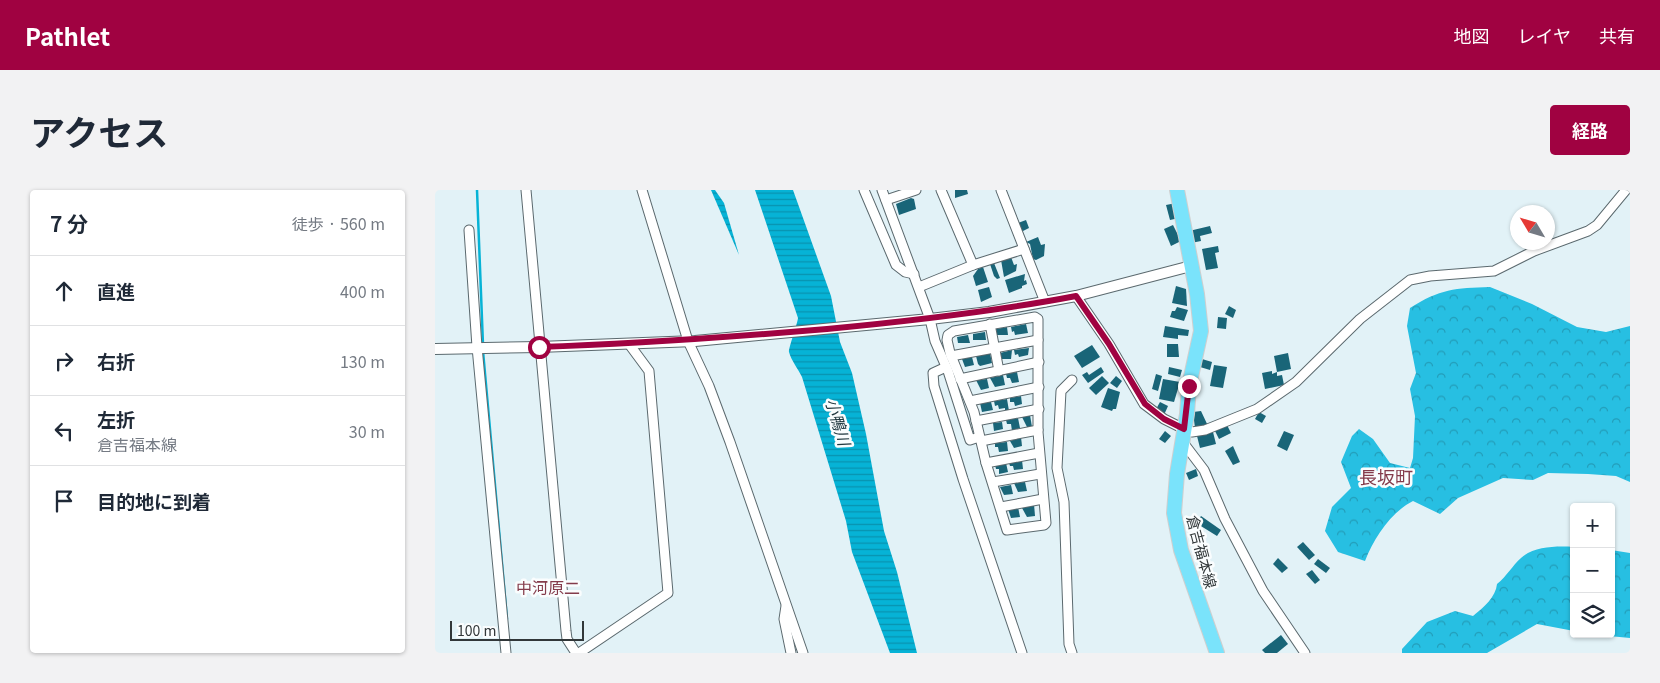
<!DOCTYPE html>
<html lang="ja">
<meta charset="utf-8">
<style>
:root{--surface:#fff;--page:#f2f2f3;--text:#1f2937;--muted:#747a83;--line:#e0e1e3;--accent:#a00241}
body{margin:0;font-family:Georgia,"Noto Sans JP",serif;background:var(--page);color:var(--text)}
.controls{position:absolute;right:15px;bottom:15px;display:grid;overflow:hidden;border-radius:5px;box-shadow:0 1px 4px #0004}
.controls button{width:45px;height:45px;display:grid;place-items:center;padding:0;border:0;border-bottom:1px solid var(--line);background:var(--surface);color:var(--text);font:25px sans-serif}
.compass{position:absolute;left:1075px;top:15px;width:45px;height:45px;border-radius:50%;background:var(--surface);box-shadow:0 1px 4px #0004;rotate:308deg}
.scale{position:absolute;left:15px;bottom:12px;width:134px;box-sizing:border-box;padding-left:5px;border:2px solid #313739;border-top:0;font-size:14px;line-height:18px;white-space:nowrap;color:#313739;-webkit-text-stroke:4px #fafdfe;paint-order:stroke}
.stop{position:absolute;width:15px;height:15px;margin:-11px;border:4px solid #a00241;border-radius:50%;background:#fff}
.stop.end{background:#a00241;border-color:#fff;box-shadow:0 1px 5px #0008}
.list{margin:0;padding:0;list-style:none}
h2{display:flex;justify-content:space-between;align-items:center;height:65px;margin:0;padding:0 20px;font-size:21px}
h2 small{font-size:16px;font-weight:400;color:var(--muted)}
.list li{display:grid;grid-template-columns:32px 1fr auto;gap:15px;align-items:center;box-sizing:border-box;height:70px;padding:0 20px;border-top:1px solid var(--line)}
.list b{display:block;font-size:19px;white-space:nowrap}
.list p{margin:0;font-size:16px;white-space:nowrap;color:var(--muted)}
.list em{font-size:16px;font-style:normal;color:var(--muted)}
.icon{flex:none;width:28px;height:28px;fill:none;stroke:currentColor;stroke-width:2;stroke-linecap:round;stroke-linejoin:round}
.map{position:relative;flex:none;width:1195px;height:463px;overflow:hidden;border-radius:5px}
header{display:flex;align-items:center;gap:30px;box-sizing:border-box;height:70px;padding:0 25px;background:var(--accent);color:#fff}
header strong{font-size:24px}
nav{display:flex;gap:28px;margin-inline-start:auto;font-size:18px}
.intro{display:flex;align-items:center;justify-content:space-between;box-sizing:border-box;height:120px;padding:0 30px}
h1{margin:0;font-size:35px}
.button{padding:12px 22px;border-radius:5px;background:var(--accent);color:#fff;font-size:18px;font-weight:700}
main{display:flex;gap:30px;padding:0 30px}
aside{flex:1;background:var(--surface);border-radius:5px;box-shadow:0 1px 4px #0004}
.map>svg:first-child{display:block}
.forest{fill:url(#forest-crowns)}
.water{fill:url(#water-rules)}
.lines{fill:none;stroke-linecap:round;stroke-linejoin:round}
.stream{stroke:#06b3d6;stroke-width:2.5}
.building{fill:#196578}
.minor-casing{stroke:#5b696e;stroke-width:11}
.tertiary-casing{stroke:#5b696e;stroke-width:12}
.primary-casing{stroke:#cecfcf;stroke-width:16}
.minor{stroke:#fff;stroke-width:9}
.tertiary{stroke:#fff;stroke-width:10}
.primary{stroke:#7ae3fb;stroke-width:14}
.route{stroke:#a00241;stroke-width:6}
.labels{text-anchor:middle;stroke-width:5;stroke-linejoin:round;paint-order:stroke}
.street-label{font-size:15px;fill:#313739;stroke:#fafdfe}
.water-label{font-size:16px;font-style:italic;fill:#223940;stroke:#fafdfe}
.neighbourhood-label{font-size:16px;fill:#843c4c;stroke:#fafdfe}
.quarter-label{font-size:18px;fill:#843c4c;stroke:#fafdfe}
</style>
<header>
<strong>Pathlet</strong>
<nav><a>地図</a><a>レイヤ</a><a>共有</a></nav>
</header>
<div class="intro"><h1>アクセス</h1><a class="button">経路</a></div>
<main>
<aside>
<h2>7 分<small>徒歩 · 560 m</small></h2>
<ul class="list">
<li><svg class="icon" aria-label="ahead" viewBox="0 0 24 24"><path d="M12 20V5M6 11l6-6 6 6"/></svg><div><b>直進</b></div><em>400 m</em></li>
<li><svg class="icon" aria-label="right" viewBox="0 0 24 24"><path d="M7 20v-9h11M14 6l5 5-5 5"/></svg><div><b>右折</b></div><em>130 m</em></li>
<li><svg class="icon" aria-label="left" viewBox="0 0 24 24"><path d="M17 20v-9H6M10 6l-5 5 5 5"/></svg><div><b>左折</b><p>倉吉福本線</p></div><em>30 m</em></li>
<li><svg class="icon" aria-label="arrive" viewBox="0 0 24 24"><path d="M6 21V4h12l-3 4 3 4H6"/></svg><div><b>目的地に到着</b></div></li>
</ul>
</aside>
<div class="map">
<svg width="1195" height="463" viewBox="0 0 1195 463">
<defs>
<pattern id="forest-crowns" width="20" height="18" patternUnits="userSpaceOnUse" patternTransform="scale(1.25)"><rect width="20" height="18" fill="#27bfe2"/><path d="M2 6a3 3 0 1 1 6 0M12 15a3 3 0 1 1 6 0" fill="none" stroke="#229cb8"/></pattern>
<pattern id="water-rules" width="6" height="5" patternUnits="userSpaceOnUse" patternTransform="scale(1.25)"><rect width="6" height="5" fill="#06b3d6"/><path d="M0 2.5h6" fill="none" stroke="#0892af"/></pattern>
</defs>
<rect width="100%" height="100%" fill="#e2f2f7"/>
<g class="forest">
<path d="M1055,97L1097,114L1142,137L1171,142L1195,136V292L1181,286L1153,284L1113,283L1098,290L1068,288L1023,308L1005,324L978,311C956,322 939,348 930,371L903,362L890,341L897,317L916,298L906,272L917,246L924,239L938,249L955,273L975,278L978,268L980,226L975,199L981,183L972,136L975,118C1005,99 1020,98 1055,97Z"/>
<path d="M1139,357V441L1102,434L1052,463H967V459L992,432L1020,421L1038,426C1048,418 1061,407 1062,394C1072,386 1077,376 1086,368C1099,356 1122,356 1139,357Z"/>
<polygon points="1176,360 1195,363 1195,448 1153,444 1176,444"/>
</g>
<g class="water">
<polygon points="276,0 280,0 289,13 304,65"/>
<path d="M320,0H358L396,106L405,152L417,183L431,244L449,341L462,382L482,463H455L417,362L411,331L367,187C363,179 356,170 354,162C353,160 362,135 363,128Z"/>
</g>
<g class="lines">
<g class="stream">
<polyline points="42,0 48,155"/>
<polyline points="48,161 72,429"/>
</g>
</g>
<g class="building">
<polygon points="520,0 532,0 533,4 520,8"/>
<polygon points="476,8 479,9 481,19 464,25 461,14"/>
<polygon points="741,13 744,28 735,30 731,15"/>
<polygon points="591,30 594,38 586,42 583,33"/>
<polygon points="738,35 746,51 736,56 729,39"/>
<polygon points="775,36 777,43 765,46 766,51 756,53 754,41"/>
<polygon points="603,47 606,55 610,54 609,66 601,70 598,69 595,54 591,52"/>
<polygon points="783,56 784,62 780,63 783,78 771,80 767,59"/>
<polygon points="576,67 579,75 582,74 581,81 569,87 566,70"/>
<polygon points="559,73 565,88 562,89 559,86 555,74"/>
<polygon points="548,77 553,92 541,96 538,86 543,79"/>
<polygon points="590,84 589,91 591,90 592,94 587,96 587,98 574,103 570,90"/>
<polygon points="741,96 751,99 752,116 737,113"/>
<polygon points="554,97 557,107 546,112 543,100"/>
<polygon points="794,116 801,120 798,128 790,124"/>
<polygon points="742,117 753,120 749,131 735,127 737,121 740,121"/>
<polygon points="783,127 792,128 791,139 782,138"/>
<polygon points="591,134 593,143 580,145 579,141 577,142 576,137"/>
<polygon points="730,136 754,140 753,146 743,145 743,149 728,147"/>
<polygon points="572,137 573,145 562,145 561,139"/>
<polygon points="550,142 551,150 538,150 538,144"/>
<polygon points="533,145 535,153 523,153 522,147"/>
<polygon points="732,154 743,154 744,167 732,167"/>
<polygon points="657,155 665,167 647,178 639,166"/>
<polygon points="594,158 593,165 584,167 583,164 580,165 579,160"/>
<polygon points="577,160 576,169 565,169 565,163"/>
<polygon points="555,163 557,173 545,176 543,174 541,166"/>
<polygon points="853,163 856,179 842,182 839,166"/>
<polygon points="537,167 539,175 530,177 527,169"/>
<polygon points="767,169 777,172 775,180 765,177"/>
<polygon points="779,175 792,177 788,198 775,196"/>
<polygon points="666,177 669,182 653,193 647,185 652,182 654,185"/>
<polygon points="734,177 747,180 745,187 733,184"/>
<polygon points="837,181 837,184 842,182 842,186 847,185 849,195 830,199 827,183"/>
<polygon points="582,182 584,192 577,193 575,188 572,188 571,184"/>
<polygon points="721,184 727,186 723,201 717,199"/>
<polygon points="568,185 570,195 560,197 555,188"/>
<polygon points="667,186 674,193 661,205 654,198"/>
<polygon points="681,186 687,191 682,198 675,193"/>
<polygon points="552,189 554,198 546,200 541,190"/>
<polygon points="728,189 745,192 739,212 724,209"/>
<polygon points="673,198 685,202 681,219 678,219 677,221 666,217"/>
<polygon points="586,206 587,214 580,216 579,212 575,212 575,208"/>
<polygon points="572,209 574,221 570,221 570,218 564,219 563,215 560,216 559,211"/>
<polygon points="556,212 558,220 547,222 545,213"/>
<polygon points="725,212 733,216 729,225 720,221"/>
<polygon points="766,221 773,236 760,238 758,222"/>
<polygon points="824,222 831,226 827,233 820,229"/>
<polygon points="595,225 597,237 592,237 587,227"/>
<polygon points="583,228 585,238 577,241 576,234 572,234 571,230"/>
<polygon points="567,232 568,239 559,241 558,233"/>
<polygon points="792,235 796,243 784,249 780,241"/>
<polygon points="730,241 736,246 730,253 724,249"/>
<polygon points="849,241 859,245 852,261 842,256"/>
<polygon points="778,242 781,254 765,258 762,246"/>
<polygon points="586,247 587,256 579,258 575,251"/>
<polygon points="572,252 573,261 564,262 563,257 560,257 560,253"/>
<polygon points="798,256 805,272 798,275 790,261"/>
<polygon points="587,270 588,279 579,280 578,276 575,276 574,273"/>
<polygon points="571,273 573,282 564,284 564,279 561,279 560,275"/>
<polygon points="761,279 763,286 754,290 751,283"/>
<polygon points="590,292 592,301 583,302 579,293"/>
<polygon points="576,295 578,304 569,305 565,297"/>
<polygon points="599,314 600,326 592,327 587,318"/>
<polygon points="583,317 585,327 576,328 573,319"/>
<polygon points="766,326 786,340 782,346 761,333"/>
<polygon points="868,352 880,365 874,370 862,357"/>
<polygon points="843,368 853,378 847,383 838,374"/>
<polygon points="883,369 895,378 891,383 879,374"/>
<polygon points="877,380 885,390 880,394 871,384"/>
<polygon points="846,445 853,454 842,463 830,463 827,460"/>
</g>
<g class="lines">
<defs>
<g id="minor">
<polyline points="91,0 131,441 132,449 141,463"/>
<polyline points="207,0 253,151 274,196 295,252 368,463"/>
<polyline points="429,0 461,75 470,82 479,84"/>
<polyline points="447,0 495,129 500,151 513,181 535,250 544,247"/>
<polyline points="506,0 538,75"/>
<polyline points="566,0 610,112"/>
<polyline points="451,10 481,0"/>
<polyline points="34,40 42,157 71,463"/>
<polyline points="484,97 538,75 589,59"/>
<polyline points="641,106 674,154 709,214 729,229 749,239 757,242 770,240 822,219 861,192 925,129 975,90 995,86 1059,81 1099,61 1153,41 1162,35 1191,0"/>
<polygon points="600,127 603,129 603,242 611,333 609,335 572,340 551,273 539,222 515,163 512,150 513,145 519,141"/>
<polyline points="555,134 564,181"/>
<polyline points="516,166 603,150"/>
<polyline points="511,177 498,183 499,196 528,289 587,463"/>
<polyline points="525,189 604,172"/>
<polyline points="637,190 626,201 622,278 629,312 634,454 637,463"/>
<polyline points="535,211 604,197"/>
<polyline points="541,231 604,219"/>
<polyline points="546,251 603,240"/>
<polyline points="747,251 769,280 790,329 828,401 870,463"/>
<polyline points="551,273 604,263"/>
<polyline points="558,292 605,284"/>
<polyline points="566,317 608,309"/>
<polyline points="351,416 349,429 356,463"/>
<polyline points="144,463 233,403 214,181 194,154"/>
</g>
<polyline id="tertiary" points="0,159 104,157 260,151 495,129 554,122 641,106 756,76"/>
<polyline id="primary" points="742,0 762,104 766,141 754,196 752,224 742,284 739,323 746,360 782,463"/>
</defs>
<use href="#minor" class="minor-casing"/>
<use href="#tertiary" class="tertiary-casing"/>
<use href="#primary" class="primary-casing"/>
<use href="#minor" class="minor"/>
<use href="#tertiary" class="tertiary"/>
<use href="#primary" class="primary"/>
</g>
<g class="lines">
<path class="route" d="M104,157C201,154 296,147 392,139C476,131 558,122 641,106L674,154L710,214L729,229L749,239L754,196"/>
</g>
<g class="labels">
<g class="street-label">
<text transform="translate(766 362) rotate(75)" y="5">倉吉福本線</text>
</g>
<g class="water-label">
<text transform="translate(403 232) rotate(73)" y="6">小鴨川</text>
</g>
<g class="neighbourhood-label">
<text x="113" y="404">中河原二</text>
</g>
<g class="quarter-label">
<text x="951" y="294">長坂町</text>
</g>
</g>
</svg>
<div class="controls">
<button>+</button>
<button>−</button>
<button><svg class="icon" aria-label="layers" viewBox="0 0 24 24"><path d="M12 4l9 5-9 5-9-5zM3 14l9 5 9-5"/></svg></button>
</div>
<svg class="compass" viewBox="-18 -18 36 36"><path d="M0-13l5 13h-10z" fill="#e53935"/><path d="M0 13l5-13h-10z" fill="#747a83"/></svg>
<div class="scale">100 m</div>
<div class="stop" style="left:104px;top:157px"></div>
<div class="stop end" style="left:754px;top:196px"></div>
</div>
</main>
